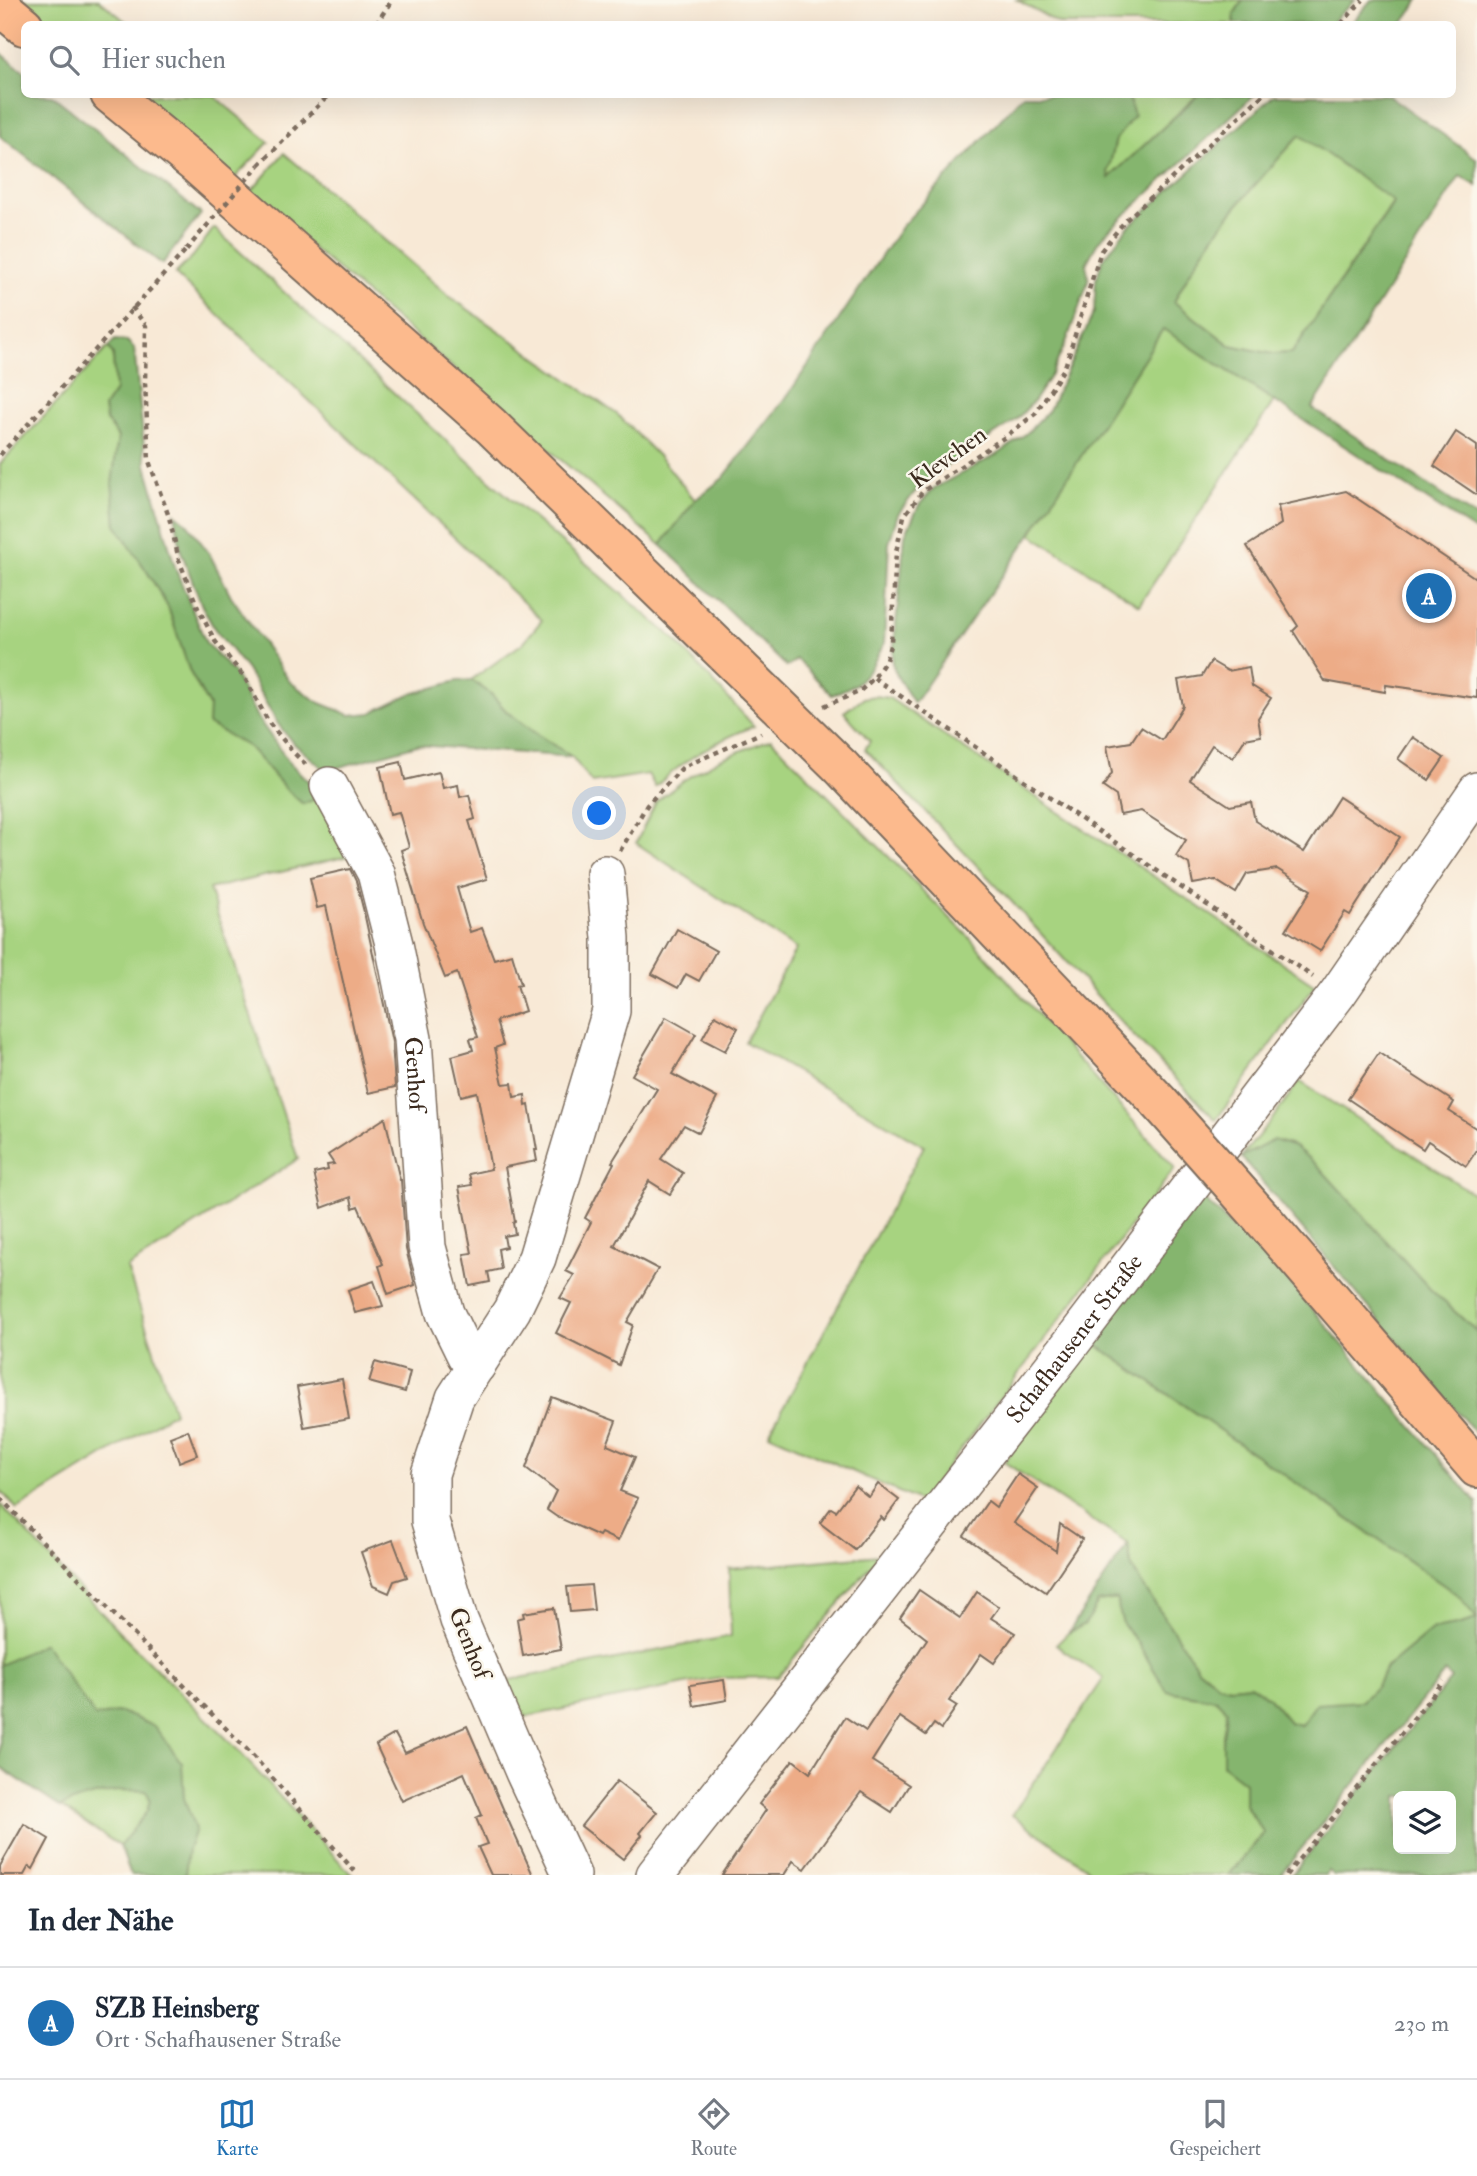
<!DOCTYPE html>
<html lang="de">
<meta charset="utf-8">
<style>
:root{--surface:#fff;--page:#f6f6f7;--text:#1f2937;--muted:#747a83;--line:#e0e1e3;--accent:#1f6fb2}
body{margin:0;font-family:"IM FELL Double Pica",serif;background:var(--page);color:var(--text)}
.controls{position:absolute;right:21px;bottom:21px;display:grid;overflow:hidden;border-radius:10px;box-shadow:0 7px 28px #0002}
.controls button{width:63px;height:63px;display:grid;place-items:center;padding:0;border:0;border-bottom:2px solid var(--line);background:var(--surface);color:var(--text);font:35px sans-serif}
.you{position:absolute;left:600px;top:814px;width:24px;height:24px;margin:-18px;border:5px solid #fff;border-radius:50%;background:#1a73e8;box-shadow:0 0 0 10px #1a73e833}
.badge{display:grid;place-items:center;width:46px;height:46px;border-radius:50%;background:var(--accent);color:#fff;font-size:23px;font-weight:700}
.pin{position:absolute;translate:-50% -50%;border:4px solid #fff;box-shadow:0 2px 7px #0006}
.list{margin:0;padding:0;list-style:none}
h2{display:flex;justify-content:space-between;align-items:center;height:91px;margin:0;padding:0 28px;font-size:30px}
h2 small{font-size:23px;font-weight:400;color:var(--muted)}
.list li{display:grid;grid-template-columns:46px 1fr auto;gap:21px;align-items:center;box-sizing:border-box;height:112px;padding:0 28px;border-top:2px solid var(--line)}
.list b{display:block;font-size:26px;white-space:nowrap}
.list p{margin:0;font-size:23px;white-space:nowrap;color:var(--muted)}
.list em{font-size:23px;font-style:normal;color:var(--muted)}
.icon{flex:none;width:38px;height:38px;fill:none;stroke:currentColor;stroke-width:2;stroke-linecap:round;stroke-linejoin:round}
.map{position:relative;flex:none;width:1477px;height:1875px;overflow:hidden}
.search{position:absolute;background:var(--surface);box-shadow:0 7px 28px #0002;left:21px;right:21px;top:21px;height:77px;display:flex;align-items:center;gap:18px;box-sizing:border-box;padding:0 24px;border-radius:10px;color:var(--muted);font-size:26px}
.sheet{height:203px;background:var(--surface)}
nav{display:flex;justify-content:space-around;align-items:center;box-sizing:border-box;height:98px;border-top:2px solid var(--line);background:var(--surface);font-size:19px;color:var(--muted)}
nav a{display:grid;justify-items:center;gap:4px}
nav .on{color:var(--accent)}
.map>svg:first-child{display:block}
.green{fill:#a7d380;stroke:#717e4f;stroke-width:2}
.forest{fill:#85b56e;stroke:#607046;stroke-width:2;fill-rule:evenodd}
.building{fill:#edac87}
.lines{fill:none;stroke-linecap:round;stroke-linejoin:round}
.minor-casing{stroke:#7d6d5e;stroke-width:40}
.major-casing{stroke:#7d6d5e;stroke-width:42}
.path{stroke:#7d6d5e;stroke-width:4.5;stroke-dasharray:5 5;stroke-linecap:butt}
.minor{stroke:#fff;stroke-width:37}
.major{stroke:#fcba8d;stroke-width:38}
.major-bridge-casing{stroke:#7d6d5e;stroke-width:42;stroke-linecap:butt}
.path-bridge{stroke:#7d6d5e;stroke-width:4.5;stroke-dasharray:5 5;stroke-linecap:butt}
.major-bridge{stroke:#fcba8d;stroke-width:38}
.labels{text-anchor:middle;stroke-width:5;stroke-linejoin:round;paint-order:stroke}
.street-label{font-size:24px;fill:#3b2a1e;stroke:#fbf7ec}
</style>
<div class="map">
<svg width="1477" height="1875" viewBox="0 0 1477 1875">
<rect width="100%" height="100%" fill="#fbf7ec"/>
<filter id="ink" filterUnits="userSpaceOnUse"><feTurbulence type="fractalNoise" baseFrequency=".0143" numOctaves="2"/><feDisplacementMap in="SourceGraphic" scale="14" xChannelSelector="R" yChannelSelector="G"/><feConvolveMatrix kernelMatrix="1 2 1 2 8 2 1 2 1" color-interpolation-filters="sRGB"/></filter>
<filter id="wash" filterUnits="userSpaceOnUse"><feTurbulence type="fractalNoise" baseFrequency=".00686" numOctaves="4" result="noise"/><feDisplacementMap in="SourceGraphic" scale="28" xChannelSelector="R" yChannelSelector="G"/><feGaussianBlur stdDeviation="1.57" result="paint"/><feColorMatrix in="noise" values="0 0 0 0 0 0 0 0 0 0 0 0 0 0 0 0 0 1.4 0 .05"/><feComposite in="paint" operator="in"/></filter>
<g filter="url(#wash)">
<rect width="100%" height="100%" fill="#f8e9d6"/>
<g class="green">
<polygon points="2,0 99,0 129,24 33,24"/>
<polygon points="1017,0 1243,0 1234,14 1235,24 1060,24"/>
<polygon points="121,95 213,95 269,142 231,182"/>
<polygon points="1128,95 1198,95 1109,178 1108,172 1116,139 1133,116"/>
<path d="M1300,135L1394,201L1292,353L1273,354L1230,345L1174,302C1204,239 1253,186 1300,135Z"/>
<polygon points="284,153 449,296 618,415 664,462 695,500 661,545 249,194"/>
<path d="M214,228L489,480L673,638L754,726C712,743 689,756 655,787L648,774L592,783L572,757L535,733L507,712L491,694L471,680L523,643L542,620L175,274L193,256Z"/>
<polygon points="1163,328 1274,401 1139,605 1031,534"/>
<polygon points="108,347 113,354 115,391 104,407 106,420 118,437 115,461 116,525 148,573 168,607 190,672 209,706 209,724 249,747 286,789 323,796 357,854 209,889 298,1159 127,1268 174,1412 17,1509 0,1490 0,464"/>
<polygon points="875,696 889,698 1315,985 1216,1120 1133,1035 1012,902 865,749 870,741 844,712 863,698"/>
<polygon points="771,739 968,936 1175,1168 921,1502 769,1434 924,1146 745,1042 796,949 636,843 656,802 684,780 720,759"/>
<polygon points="1299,1081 1477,1196 1477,1332 1431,1290 1241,1157 1277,1113"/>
<polygon points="1091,1341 1458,1595 1477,1619 1457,1625 1386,1667 1377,1686 1362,1701 1344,1703 1302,1725 1289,1723 1269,1698 1250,1685 1230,1687 1218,1684 1198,1668 1141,1583 1131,1565 1128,1544 1004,1462"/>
<polygon points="0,1504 127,1640 233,1745 352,1875 131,1875 120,1846 0,1767"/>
<polygon points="880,1555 778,1677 723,1678 690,1683 510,1720 495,1683 731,1636 729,1569"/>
<polygon points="1117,1599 1123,1624 1137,1642 1167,1690 1216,1699 1227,1710 1223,1736 1245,1782 1245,1805 1264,1833 1229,1875 1097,1875 1012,1815 1104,1678 1056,1645 1068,1633 1085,1624 1098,1602"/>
</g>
<g class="forest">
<polygon points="1243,0 1355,0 1330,24 1235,24 1234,14"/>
<polygon points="1371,0 1419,0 1402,24 1351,24"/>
<polygon points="0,52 24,72 24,94 52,95 201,214 162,264 0,136"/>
<polygon points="1023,95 1128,95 1134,116 1116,139 1108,172 1109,178 1198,95 1254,95 1111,228 1098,242 1086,264 1089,280 1067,340 1051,375 1033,402 1016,420 939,471 915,492 898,514 889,543 884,644 870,669 856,684 832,695 797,659 787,667 661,545 695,500 723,478 788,395 901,227"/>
<path d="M1274,95H1388L1477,159V186L1460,176L1312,408L1477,518V532L1163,329L1031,534L914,703L898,678L892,663L905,535L919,505L934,488L1000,453L1028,432L1049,410L1094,312L1096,279L1103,259L1127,228ZM1300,135L1394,202L1292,353L1273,354L1230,345L1174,302C1204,239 1253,186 1300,135Z"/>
<polygon points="115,340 127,341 134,348 146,465 176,570 206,643 234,673 257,717 289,762 323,796 303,804 286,789 249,747 208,724 209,706 190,672 168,607 148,573 116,525 112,484 118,437 106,420 104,407 115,391 113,354 108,347"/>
<polygon points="175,513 186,522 209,553 231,596 290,682 318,702 350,715 371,713 408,695 457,681 471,680 491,694 507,712 535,733 572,757 417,745 326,771 292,742 278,724 247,670 214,628 202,606 181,551"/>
<polygon points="1274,1140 1295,1147 1319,1167 1431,1290 1477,1332 1477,1435 1241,1157"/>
<path d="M1203,1198L1237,1232L1248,1233L1477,1503V1875H1333L1328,1871L1325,1875H1291L1451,1679L1445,1672L1280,1875H1229L1264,1833L1245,1805V1782L1223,1765V1736L1227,1710L1216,1699L1167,1691L1137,1642L1123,1624L1116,1599L1098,1602L1085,1624L1068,1633L1128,1544L1131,1565L1141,1583L1198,1668L1218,1684L1230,1687L1250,1685L1269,1698L1289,1722L1301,1725L1316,1704L1362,1701L1377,1686L1386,1668L1433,1629L1457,1625L1477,1619L1458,1595L1091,1341ZM1398,1796H1451V1849H1398Z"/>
<path d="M44,1643L95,1717L121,1712L154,1726L182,1763L184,1798L195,1829L188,1850L185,1875H131L120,1846L147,1811L150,1799L146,1791C116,1788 88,1795 60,1807L0,1767V1665Z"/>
</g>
<g id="blocks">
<g class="building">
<polygon points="1456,432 1477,446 1477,495 1434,466"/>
<polygon points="1346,491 1477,579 1477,698 1386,685 1385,692 1325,681 1293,631 1298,626 1247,546 1281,524 1278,506"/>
<polygon points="1211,661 1228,671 1249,667 1252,686 1271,698 1258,718 1261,736 1245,739 1233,758 1212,745 1190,780 1230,806 1251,802 1255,821 1304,852 1339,797 1400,837 1350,915 1345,912 1320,951 1286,930 1311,890 1277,869 1247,874 1236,893 1215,880 1193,884 1189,864 1176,856 1186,840 1141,811 1120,815 1116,796 1103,787 1112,773 1107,746 1131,742 1141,727 1162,740 1183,706 1178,680 1202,676"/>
<polygon points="1413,737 1444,758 1429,780 1398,759"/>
<polygon points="401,762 405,780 439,772 443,788 458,785 460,797 469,795 475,819 469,821 487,879 457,888 470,932 482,928 494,959 512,954 521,984 517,985 525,1011 496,1021 503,1045 495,1048 503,1084 512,1083 514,1097 525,1095 526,1106 529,1105 537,1150 535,1150 537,1161 505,1167 515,1222 513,1223 515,1234 504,1236 506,1247 498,1249 501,1269 488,1272 490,1282 470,1286 464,1254 472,1253 459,1187 472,1185 469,1174 491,1169 477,1092 461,1096 452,1056 473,1050 470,1039 478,1037 457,973 445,978 423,923 401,850 409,847 399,812 390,814 380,767"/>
<polygon points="350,869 356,881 364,912 392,1042 395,1087 368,1093 326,906 317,908 310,878"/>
<polygon points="677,929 716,951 699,981 686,974 678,988 652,974"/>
<polygon points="715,1015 738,1028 725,1051 702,1039"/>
<polygon points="666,1017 696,1034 672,1074 717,1098 699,1133 684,1125 661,1159 683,1173 670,1194 649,1181 614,1246 658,1269 627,1322 633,1325 619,1365 556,1333 571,1303 560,1298 574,1275 566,1271 591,1222 585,1218 614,1163 612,1162 657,1089 632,1075"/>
<polygon points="1379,1053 1454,1102 1449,1111 1477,1129 1477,1150 1466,1166 1428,1141 1423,1149 1348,1099"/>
<polygon points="385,1118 400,1180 401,1180 406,1249 415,1285 388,1294 379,1266 383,1264 358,1206 353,1208 351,1197 322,1208 314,1173 328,1170 327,1165 334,1164 328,1155"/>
<polygon points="374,1281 383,1306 355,1313 348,1290"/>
<polygon points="375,1362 410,1372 405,1392 369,1382"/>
<polygon points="342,1379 349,1419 304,1427 297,1387"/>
<polygon points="552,1397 616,1421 607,1445 635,1457 620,1491 638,1498 618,1541 601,1533 599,1536 557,1517 547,1510 556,1491 526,1468"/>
<polygon points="188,1430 197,1455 179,1462 170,1437"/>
<polygon points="1018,1474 1038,1488 1014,1523 1056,1551 1060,1524 1082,1539 1046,1592 964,1536 988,1501 996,1507"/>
<polygon points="878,1484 899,1500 884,1520 881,1517 855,1550 820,1523 831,1508 836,1511 855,1486 869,1497"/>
<polygon points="393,1540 407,1577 394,1581 389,1593 373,1586 361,1552"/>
<polygon points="591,1585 594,1610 570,1612 567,1587"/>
<polygon points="919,1590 960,1618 977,1592 999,1607 991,1618 1015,1633 994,1663 981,1654 949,1701 957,1706 941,1729 934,1724 926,1735 900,1717 872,1761 909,1785 892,1812 861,1792 805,1869 793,1861 784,1875 722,1875 766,1810 759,1804 793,1760 810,1773 845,1717 866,1731 927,1639 900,1618"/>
<polygon points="554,1608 561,1649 523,1656 517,1619 524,1617 523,1613"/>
<polygon points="724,1680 727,1700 694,1706 690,1685"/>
<polygon points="467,1726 504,1811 533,1875 491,1875 478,1847 487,1844 476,1818 482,1815 464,1773 402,1801 376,1745 395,1734 405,1753"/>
<polygon points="617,1781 657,1812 640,1833 642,1835 623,1859 581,1826"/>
<polygon points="24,1824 49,1839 33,1869 29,1866 24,1875 0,1875 0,1866"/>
</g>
</g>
</g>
<g filter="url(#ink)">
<use href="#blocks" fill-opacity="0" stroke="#7d6d5e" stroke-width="2"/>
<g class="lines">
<defs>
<g id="minor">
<path id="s1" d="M329,786L376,873L394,944L413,1039L427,1247L445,1313L466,1356L477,1365"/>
<polyline points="572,1875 524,1772 459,1620 430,1521 430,1474 455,1398 512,1310 537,1258 611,1011 611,938 605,874"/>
<path id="s2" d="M655,1875L1066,1350L1338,993L1477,791"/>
</g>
<g id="major">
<polyline points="0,6 24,26"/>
<polyline points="110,94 197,165 491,426 753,681"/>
<polyline points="841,767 1159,1102"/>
<polyline points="1261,1217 1477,1468"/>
</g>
</defs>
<use href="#minor" class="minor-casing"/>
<use href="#major" class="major-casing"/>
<g class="path">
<polyline points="376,24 392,0"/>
<polyline points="1341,24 1363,0"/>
<polyline points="259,165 330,94"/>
<polyline points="132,307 146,326 145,383 149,461 169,517 179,560 198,608 215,641 245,678 269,723 294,753 307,766"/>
<polyline points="0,455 186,250"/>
<polyline points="874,678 1313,977"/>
<polyline points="824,706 859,692 874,678 886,660 891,642 896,552 904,516 923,491 1005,437 1035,414 1065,367 1101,251 1125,221 1264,94"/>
<polyline points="620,851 647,805 683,767 761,733"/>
<polyline points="0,1498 254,1757 358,1875"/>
<polyline points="1286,1875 1444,1681"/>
</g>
<use href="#minor" class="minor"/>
<use href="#major" class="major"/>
<defs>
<g id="major-bridge">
<polyline points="753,681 841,767"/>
<polyline points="1159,1102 1261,1217"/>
</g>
</defs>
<use href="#major-bridge" class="major-bridge-casing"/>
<polyline class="path-bridge" points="186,250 259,165"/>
<use href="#major-bridge" class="major-bridge"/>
</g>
</g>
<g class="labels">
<g class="street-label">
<text transform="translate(948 457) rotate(-36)" y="8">Klevchen</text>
<text dy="8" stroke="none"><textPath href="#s1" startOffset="304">Genhof</textPath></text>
<text dy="8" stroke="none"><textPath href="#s2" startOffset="681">Schafhausener Straße</textPath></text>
<text transform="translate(470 1643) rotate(68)" y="8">Genhof</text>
</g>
</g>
</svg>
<div class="controls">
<button><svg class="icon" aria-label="layers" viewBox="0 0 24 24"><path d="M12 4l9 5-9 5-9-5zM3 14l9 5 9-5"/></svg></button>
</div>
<div class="you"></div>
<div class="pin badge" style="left:1429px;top:596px">A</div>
<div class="search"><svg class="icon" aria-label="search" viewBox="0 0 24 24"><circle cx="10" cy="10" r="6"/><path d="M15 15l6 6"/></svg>Hier suchen</div>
</div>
<section class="sheet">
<h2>In der Nähe<small></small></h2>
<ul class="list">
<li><span class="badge">A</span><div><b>SZB Heinsberg</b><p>Ort · Schafhausener Straße</p></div><em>230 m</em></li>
</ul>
</section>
<nav>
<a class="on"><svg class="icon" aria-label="map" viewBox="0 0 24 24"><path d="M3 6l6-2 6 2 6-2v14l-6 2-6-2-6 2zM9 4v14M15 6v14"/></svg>Karte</a>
<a><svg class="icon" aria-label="directions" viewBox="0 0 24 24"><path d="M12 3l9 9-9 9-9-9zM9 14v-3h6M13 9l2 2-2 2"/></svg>Route</a>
<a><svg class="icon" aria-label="saved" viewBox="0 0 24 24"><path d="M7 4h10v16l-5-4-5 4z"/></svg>Gespeichert</a>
</nav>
